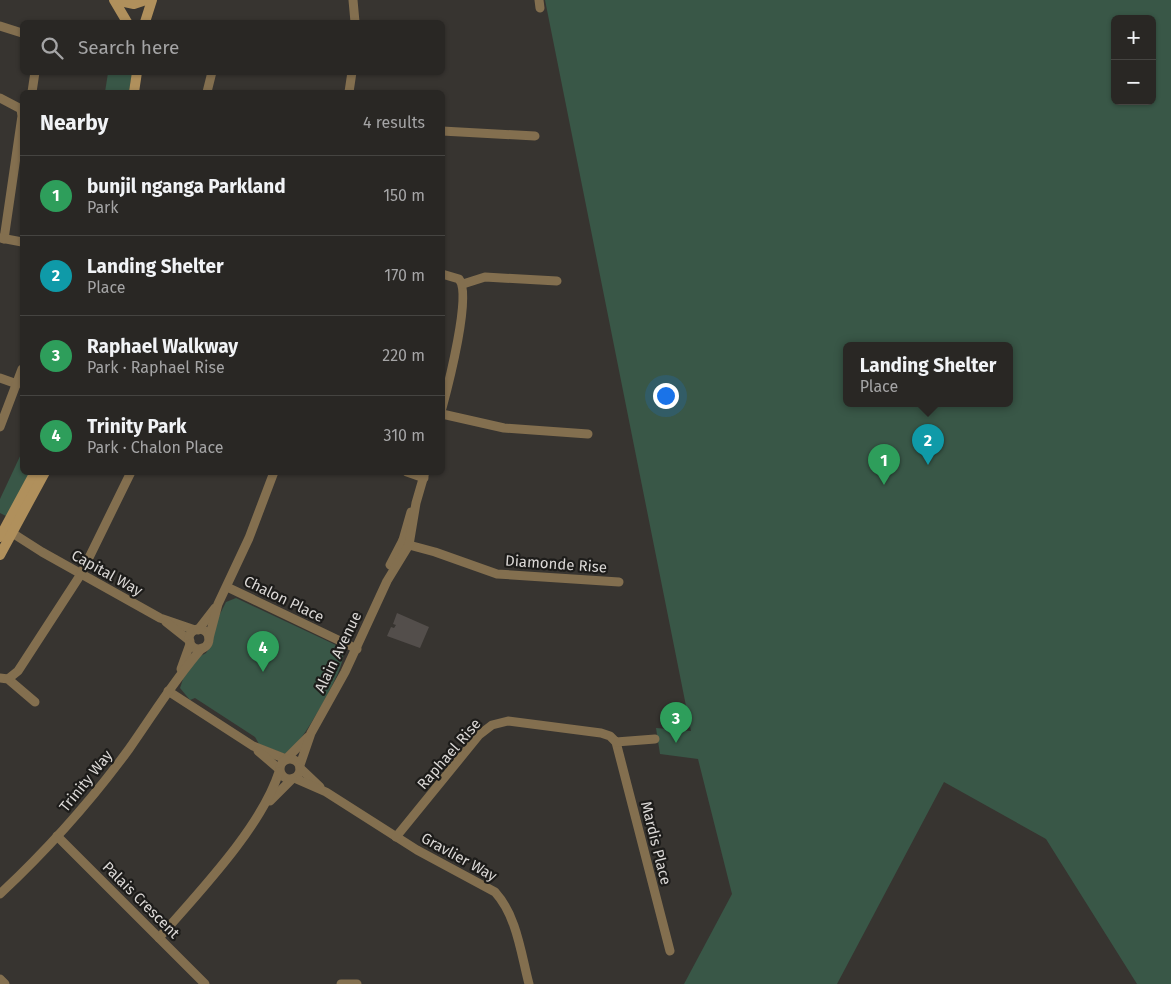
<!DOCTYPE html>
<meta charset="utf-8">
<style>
:root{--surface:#292724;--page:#353331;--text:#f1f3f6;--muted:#a5a5a6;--line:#454441;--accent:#f98fca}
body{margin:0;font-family:"Fira Sans",sans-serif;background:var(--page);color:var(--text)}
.controls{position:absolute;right:15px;top:15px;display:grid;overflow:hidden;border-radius:8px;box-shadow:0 1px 4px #0004}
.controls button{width:45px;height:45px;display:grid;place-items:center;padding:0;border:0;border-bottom:1px solid var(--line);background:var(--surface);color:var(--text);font:25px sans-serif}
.you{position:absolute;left:665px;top:395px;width:18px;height:18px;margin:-12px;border:4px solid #fff;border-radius:50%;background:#1a73e8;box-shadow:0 0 0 8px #1a73e833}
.badge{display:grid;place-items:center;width:32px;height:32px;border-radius:50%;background:var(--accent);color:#fff;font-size:16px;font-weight:700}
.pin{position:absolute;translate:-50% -41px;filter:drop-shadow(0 1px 2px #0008)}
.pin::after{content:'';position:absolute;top:26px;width:18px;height:15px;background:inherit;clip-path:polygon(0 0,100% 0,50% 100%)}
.popup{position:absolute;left:843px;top:342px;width:170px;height:65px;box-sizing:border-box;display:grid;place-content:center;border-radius:8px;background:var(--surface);filter:drop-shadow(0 1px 4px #0005);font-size:16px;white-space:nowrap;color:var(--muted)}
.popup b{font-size:19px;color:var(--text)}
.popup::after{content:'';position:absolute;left:50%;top:100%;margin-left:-10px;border:10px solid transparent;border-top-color:var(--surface)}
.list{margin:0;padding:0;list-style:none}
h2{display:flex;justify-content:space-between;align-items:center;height:65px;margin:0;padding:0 20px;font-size:21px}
h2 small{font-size:16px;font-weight:400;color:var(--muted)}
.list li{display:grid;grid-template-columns:32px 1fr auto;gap:15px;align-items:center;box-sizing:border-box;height:80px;padding:0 20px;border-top:1px solid var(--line)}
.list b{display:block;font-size:19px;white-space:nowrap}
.list p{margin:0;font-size:16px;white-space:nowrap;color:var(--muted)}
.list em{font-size:16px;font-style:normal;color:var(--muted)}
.icon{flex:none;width:28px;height:28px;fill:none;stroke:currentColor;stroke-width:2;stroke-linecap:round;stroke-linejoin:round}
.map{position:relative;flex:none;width:1171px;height:984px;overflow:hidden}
.search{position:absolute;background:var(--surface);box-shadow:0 1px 4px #0004;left:20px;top:20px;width:425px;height:55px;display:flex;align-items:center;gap:12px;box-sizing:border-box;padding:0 18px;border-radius:8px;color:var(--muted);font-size:19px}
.panel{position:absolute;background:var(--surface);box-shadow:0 1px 4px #0004;left:20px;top:90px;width:425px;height:385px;border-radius:8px}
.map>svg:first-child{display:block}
.green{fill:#395747;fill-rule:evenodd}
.building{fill:#534e4b}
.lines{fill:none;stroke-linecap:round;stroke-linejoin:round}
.street{stroke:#836f4f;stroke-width:9}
.secondary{stroke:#b0905c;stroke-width:10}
.labels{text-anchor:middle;stroke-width:4.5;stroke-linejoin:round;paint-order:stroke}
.street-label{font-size:15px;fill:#dbd8d6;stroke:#1d1c1a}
</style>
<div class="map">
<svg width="1171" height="984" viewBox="0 0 1171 984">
<rect width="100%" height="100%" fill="#373430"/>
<g class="green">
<path d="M1171,0V984H1137L1046,839L944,782L837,984H684L732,894L698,759L660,754L656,728L691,731L545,0ZM1115,19H1152V101H1115ZM847,346H1009V404H847Z"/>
<polygon points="108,73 132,73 129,92 105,92"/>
<polygon points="22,452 22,472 32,473 8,517 0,513 0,499"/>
<path d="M236,598L338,646L343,652C347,665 311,725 301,738C297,744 290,749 285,754L259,744L255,737L195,698L190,700L180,688L183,679L197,658L206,653L212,644L217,620L226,602Z"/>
</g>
<polygon class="building" points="397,613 429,627 420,648 387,636 391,627 394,628 396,625 393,624"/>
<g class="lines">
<g class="street">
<polyline points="353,0 355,22"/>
<polyline points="539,0 540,8"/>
<polyline points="0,26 22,33"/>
<polyline points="32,92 35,72"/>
<polyline points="207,92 212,72"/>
<polyline points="349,92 352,72"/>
<polyline points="0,98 21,109 22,116 4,239"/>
<polyline points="442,131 535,136"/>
<polyline points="1,238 22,242"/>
<path d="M442,274L459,279C472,294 448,386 442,408"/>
<polyline points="463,284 485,277 557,281"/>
<polyline points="0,378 17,384"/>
<polyline points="442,414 504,428 588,434"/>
<polyline points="0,427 22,369"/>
<polyline points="407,472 424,478"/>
<polyline points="6,529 42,552 160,618 195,630"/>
<polyline points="403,540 409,545 435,552 497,574 619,582"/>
<polyline points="390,565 403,540 411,512"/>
<polyline points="227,587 357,649"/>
<polyline points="166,622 190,641"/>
<circle cx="199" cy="639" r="10"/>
<polyline points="198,630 215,608"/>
<polyline points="209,638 218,604 249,538 274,472"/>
<polyline points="181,669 190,644"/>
<polyline points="0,678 8,679 35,702"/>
<polyline points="8,679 18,671 81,574 131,472"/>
<polyline points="168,691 253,746 286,759"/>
<polyline points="616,742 670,951"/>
<polyline points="258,751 279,769"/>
<polyline points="287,758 308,737"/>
<circle cx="290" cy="769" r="10"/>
<polyline points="300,765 311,733 345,672 387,581 409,545 416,503 425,472"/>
<polyline points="300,768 320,787"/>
<path d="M294,778L326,792L417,850L495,892C517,916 521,954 529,984"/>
<polyline points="270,801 292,779"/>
<polyline points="57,836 205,984"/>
<polyline points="396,837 479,735 492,725 508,721 601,733 610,736 616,742 655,739"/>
<path d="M0,894C47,850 91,801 129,749C153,715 174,680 202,648"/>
<path d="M159,938C198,893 261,828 279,772"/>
<polyline points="0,979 5,984"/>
<polyline points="341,984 357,984"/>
</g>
<g class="secondary">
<polyline points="114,0 127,22"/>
<polyline points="115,0 134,4 146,0"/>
<polyline points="145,22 152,0"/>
<polyline points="134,92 137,72"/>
<polyline points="0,537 35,472"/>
<polyline points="0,555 45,472"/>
</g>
</g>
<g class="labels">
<g class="street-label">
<text transform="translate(556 564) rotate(4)" y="5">Diamonde Rise</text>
<text transform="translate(107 573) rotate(29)" y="5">Capital Way</text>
<text transform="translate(284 599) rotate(26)" y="5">Chalon Place</text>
<text transform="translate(338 652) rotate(-64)" y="5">Alain Avenue</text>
<text transform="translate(449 754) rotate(-49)" y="5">Raphael Rise</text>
<text transform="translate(86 781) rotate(-51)" y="5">Trinity Way</text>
<text transform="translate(656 843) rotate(76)" y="5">Mardis Place</text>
<text transform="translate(459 857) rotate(29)" y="5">Gravlier Way</text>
<text transform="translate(141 900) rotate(45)" y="5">Palais Crescent</text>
</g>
</g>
</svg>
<div class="controls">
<button>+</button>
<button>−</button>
</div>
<div class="you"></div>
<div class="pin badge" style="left:884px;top:485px;background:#2e9e5b">1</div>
<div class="pin badge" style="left:928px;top:465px;background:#0f9aa8">2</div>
<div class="popup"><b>Landing Shelter</b>Place</div>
<div class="pin badge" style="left:676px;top:743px;background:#2e9e5b">3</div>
<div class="pin badge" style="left:263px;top:672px;background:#2e9e5b">4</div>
<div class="search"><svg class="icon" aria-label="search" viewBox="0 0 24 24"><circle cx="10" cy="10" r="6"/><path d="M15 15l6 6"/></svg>Search here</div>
<section class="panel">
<h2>Nearby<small>4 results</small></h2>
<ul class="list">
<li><span class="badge" style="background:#2e9e5b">1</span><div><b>bunjil nganga Parkland</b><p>Park</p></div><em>150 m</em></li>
<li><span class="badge" style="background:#0f9aa8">2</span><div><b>Landing Shelter</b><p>Place</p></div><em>170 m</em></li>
<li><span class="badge" style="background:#2e9e5b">3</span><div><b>Raphael Walkway</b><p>Park · Raphael Rise</p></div><em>220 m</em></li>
<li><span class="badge" style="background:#2e9e5b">4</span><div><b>Trinity Park</b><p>Park · Chalon Place</p></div><em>310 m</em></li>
</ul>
</section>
</div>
